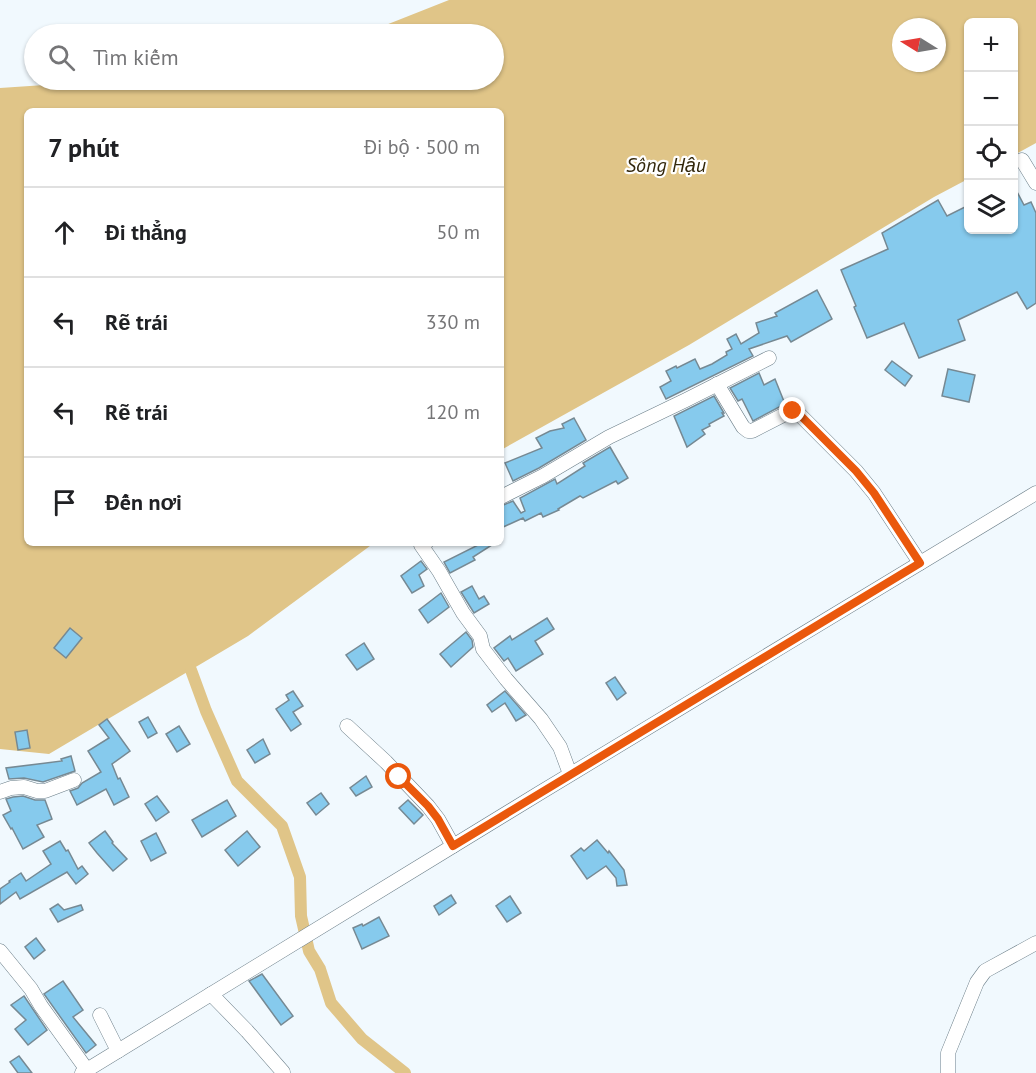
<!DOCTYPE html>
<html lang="vi">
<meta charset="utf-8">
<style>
:root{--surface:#fff;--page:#f6f6f6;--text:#202124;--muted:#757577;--line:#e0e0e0}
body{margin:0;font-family:"PT Sans",sans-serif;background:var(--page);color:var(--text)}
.controls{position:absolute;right:18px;top:18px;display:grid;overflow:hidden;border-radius:9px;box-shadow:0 2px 4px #0004}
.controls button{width:54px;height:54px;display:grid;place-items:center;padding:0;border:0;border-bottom:2px solid var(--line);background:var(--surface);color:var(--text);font:30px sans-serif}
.compass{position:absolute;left:892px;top:18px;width:54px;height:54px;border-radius:50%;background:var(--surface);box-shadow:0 2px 4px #0004;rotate:281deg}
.stop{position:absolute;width:18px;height:18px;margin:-14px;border:4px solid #ea580c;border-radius:50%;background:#fff}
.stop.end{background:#ea580c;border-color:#fff;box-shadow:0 2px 6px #0008}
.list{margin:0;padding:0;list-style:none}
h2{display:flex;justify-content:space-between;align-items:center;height:78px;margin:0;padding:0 24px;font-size:26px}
h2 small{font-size:20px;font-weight:400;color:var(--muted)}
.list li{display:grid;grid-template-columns:39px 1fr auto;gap:18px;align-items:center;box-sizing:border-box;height:90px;padding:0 24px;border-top:2px solid var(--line)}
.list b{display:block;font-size:22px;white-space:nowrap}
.list em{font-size:20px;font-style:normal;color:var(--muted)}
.icon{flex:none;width:33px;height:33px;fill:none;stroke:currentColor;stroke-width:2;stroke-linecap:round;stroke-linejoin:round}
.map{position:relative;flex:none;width:1036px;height:1073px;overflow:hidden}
.search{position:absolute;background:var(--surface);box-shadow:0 2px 4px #0004;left:24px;top:24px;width:480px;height:66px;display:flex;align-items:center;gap:15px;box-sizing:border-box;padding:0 21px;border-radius:33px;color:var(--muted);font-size:22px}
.panel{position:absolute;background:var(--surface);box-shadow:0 2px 4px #0004;left:24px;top:108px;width:480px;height:438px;border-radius:9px}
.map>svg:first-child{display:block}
.water{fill:#e0c588;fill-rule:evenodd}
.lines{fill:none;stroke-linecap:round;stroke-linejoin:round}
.canal{stroke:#e0c588;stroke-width:12}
.building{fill:#86caed;stroke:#768993;stroke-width:1.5}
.street-casing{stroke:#6a7d87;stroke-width:15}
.street{stroke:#fff;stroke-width:14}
.route{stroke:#ea580c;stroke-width:8}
.labels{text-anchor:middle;stroke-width:4.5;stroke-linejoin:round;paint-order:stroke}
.water-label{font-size:20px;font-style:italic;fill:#34280c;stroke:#fff}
</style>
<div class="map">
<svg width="1036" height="1073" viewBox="0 0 1036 1073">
<rect width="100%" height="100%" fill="#f1f9fe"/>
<path class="water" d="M449,0H1036V143L1014,155V22H968V179L934,197L689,345L501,450V111H27V543H374L248,636L49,754L0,749V88L119,80H494V34H363ZM901,27H937V63H901Z"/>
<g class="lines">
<polyline class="canal" points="191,670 206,711 237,781 282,826 300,877 301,916 309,951 320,969 331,1003 362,1039 405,1073"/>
</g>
<g class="building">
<polygon points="1014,186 1024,205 1031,202 1036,213 1036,303 1027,309 1017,292 958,320 965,340 919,358 904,323 867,338 854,307 856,306 841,270 888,249 882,233 938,200 947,216 969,205 969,230 1014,230"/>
<polygon points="817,290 832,319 791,342 787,336 749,349 753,356 666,399 660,387 671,381 666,371 676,366 677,368 695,359 700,369 712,364 727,355 726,352 732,349 727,339 736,334 741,344 759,333 756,323 777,316 775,313"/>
<polygon points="892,361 912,376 905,386 885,370"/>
<polygon points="948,369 975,375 969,402 942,396"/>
<polygon points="759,373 764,385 775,379 785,404 753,421 742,399 738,401 730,388"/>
<polygon points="714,396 724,413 722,413 724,416 709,424 710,426 702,430 705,434 687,447 674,416"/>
<polygon points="574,418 586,440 539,468 513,481 505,463 542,448 536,438 550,431 564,428 562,424"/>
<polygon points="610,447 628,478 618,484 616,481 583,498 580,496 558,509 559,510 543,517 541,513 525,521 523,518 501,528 501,506 513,501 521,513 525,511 520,498 555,479 557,484 585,466 583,463"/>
<polygon points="482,543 495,543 473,557 475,560 450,573 444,562"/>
<polygon points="421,561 427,569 419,575 424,586 412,593 401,576"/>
<polygon points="472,586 479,599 484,596 489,604 474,613 461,592"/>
<polygon points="441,593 449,607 428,623 419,610"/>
<polygon points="547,618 554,629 535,641 543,654 516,671 508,658 504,661 494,648 510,636 512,640"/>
<polygon points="70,628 82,638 66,658 54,648"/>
<polygon points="466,632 472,640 473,647 451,667 440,654"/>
<polygon points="364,643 374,659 357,670 346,655"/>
<polygon points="615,677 626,693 617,700 606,683"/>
<polygon points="293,691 303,706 293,712 301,724 291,731 276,709 289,700 286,695"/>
<polygon points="505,691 526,715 516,721 505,703 492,712 487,705"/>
<polygon points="148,717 157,733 148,738 139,722"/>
<polygon points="107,719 130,751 112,764 118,779 120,778 129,797 114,805 106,789 77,805 70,791 78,788 82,783 101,772 88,751 109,738 99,725"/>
<polygon points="179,726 190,744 177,752 166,734"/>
<polygon points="27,730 30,748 18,750 15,732"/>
<polygon points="263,739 270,754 255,763 247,750"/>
<polygon points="71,756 75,771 43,782 24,778 9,779 6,768 62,761 61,759"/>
<polygon points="366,776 372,787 356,796 350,788"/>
<polygon points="321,793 329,804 316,815 307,803"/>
<polygon points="23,796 35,800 45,800 52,819 37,825 44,837 23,849 12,828 11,829 3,815 11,811 6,799 13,797"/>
<polygon points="157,796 169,812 156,821 145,804"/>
<polygon points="227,800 236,816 202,837 192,820"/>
<polygon points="408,800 423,815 414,824 399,808"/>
<polygon points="105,831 113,842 112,843 127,859 113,871 97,853 89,843"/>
<polygon points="247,831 260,847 238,866 225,850"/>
<polygon points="156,833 166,853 151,861 141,841"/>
<polygon points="597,840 608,853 609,851 624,870 627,885 617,886 616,878 606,866 587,879 571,856 581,848 584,851"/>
<polygon points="60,841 66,851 68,850 78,869 82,866 88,874 76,884 67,872 20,899 16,892 0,904 0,889 10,882 9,881 21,873 26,881 51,864 43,851"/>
<polygon points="451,895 456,903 439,915 434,906"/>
<polygon points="510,896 521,913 507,922 496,906"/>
<polygon points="58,904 64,910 81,905 83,910 58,922 50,909"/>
<polygon points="379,917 389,936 362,949 353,928 362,924 363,926"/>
<polygon points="36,938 45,950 34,959 25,947"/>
<polygon points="262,974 293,1016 281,1025 249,981"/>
<polygon points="63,981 83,1010 73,1017 96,1045 86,1053 44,994"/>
<polygon points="24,996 47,1030 28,1045 15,1029 26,1020 11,1005"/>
<polygon points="19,1056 32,1073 18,1073 10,1062"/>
</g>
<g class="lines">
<defs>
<g id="street">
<polyline points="1022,160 1036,183"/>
<polyline points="717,384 743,427 748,431 752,431 789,412 793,411 799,414 856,471 874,493 920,563"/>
<polyline points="501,497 543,476 609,437 686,400 769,358"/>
<polyline points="426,543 421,545 439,571 463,613 480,636 483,649 506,679 541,719 560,747 570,774"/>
<polyline points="347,726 386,762 428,806 438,819 453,846"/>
<polyline points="0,792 11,788 24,787 37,791 45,791 74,780"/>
<polyline points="0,951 31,989 41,1006 87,1070"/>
<polyline points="211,994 247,1031 283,1072"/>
<polyline points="100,1015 118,1051"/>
<polyline points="82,1073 538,794 1036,493"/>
<polyline points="948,1073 948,1053 977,982 985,971 1036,943"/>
</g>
</defs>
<use href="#street" class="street-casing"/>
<use href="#street" class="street"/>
</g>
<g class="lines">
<polyline class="route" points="399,777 428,806 438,819 453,846 920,563 874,493 856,471 799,414 793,411"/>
</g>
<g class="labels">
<g class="water-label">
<text x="666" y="172">Sông Hậu</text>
</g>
</g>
</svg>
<div class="controls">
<button>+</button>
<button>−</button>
<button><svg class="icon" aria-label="locate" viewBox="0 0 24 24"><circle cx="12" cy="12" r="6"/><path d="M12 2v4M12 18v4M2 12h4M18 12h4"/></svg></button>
<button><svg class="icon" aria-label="layers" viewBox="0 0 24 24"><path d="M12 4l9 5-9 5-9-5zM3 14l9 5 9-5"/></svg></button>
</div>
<svg class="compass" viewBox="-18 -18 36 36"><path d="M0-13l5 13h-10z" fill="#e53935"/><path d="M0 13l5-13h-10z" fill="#757577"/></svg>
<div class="stop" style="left:399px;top:777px"></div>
<div class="stop end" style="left:793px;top:411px"></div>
<div class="search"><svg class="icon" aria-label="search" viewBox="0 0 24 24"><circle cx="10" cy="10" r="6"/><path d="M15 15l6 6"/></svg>Tìm kiếm</div>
<section class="panel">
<h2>7 phút<small>Đi bộ · 500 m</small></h2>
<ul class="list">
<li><svg class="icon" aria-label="ahead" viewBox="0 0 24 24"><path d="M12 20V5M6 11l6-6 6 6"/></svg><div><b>Đi thẳng</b></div><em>50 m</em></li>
<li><svg class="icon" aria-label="left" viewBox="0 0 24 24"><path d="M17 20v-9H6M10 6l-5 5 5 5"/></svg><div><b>Rẽ trái</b></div><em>330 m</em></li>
<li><svg class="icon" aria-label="left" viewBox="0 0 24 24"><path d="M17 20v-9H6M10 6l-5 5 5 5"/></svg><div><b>Rẽ trái</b></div><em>120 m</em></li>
<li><svg class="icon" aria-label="arrive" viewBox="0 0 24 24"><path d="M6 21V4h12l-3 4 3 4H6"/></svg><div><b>Đến nơi</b></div></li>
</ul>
</section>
</div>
